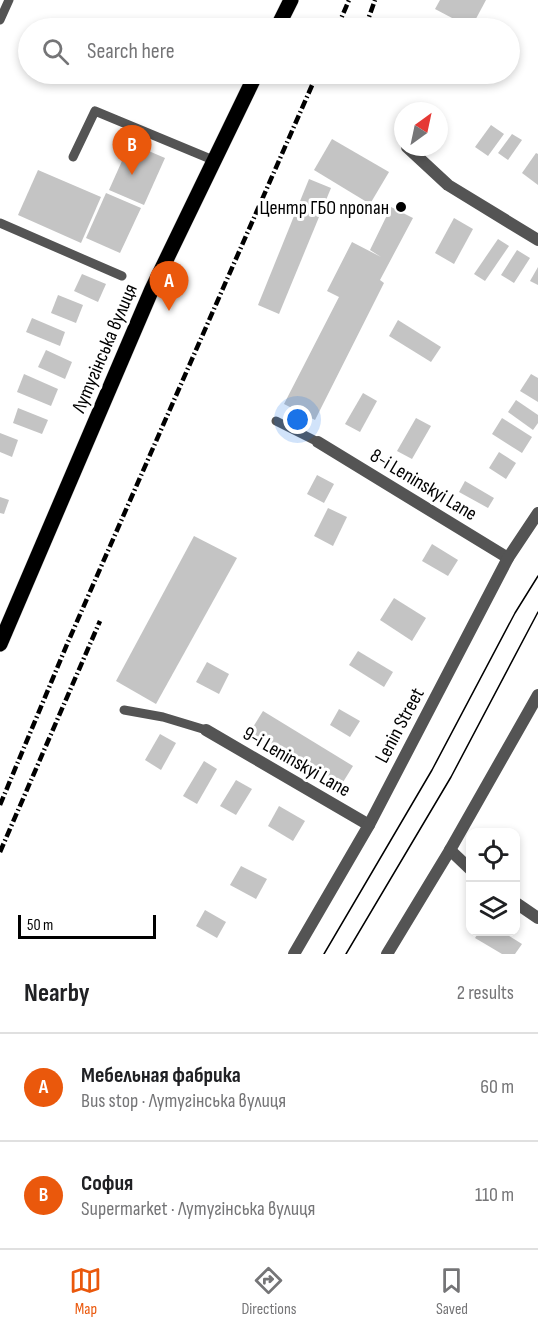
<!DOCTYPE html>
<meta charset="utf-8">
<style>
:root{--surface:#fff;--page:#f2f2f2;--text:#202124;--muted:#757577;--line:#e0e0e0;--accent:#ea580c}
body{margin:0;font-family:"Sofia Sans Condensed",sans-serif;background:var(--page);color:var(--text)}
.controls{position:absolute;right:18px;bottom:18px;display:grid;overflow:hidden;border-radius:12px;box-shadow:0 3px 9px #0003}
.controls button{width:54px;height:54px;display:grid;place-items:center;padding:0;border:0;border-bottom:2px solid var(--line);background:var(--surface);color:var(--text);font:30px sans-serif}
.compass{position:absolute;left:394px;top:102px;width:54px;height:54px;border-radius:50%;background:var(--surface);box-shadow:0 3px 9px #0003;rotate:33deg}
.scale{position:absolute;left:18px;bottom:15px;width:138px;box-sizing:border-box;padding-left:6px;border:3px solid #000;border-top:0;font-size:16px;line-height:21px;white-space:nowrap;color:#000;-webkit-text-stroke:4px #fff;paint-order:stroke}
.you{position:absolute;left:298px;top:420px;width:21px;height:21px;margin:-15px;border:4px solid #fff;border-radius:50%;background:#1a73e8;box-shadow:0 0 0 9px #1a73e833}
.badge{display:grid;place-items:center;width:39px;height:39px;border-radius:50%;background:var(--accent);color:#fff;font-size:20px;font-weight:700}
.pin{position:absolute;translate:-50% -50px;filter:drop-shadow(0 2px 3px #0008)}
.pin::after{content:'';position:absolute;top:32px;width:21px;height:18px;background:inherit;clip-path:polygon(0 0,100% 0,50% 100%)}
.list{margin:0;padding:0;list-style:none}
h2{display:flex;justify-content:space-between;align-items:center;height:78px;margin:0;padding:0 24px;font-size:26px}
h2 small{font-size:20px;font-weight:400;color:var(--muted)}
.list li{display:grid;grid-template-columns:39px 1fr auto;gap:18px;align-items:center;box-sizing:border-box;height:108px;padding:0 24px;border-top:2px solid var(--line)}
.list b{display:block;font-size:22px;white-space:nowrap}
.list p{margin:0;font-size:20px;white-space:nowrap;color:var(--muted)}
.list em{font-size:20px;font-style:normal;color:var(--muted)}
.icon{flex:none;width:33px;height:33px;fill:none;stroke:currentColor;stroke-width:2;stroke-linecap:round;stroke-linejoin:round}
.map{position:relative;flex:none;width:538px;height:954px;overflow:hidden}
.search{position:absolute;background:var(--surface);box-shadow:0 3px 9px #0003;left:18px;right:18px;top:18px;height:66px;display:flex;align-items:center;gap:15px;box-sizing:border-box;padding:0 21px;border-radius:33px;color:var(--muted);font-size:22px}
.sheet{height:294px;background:var(--surface)}
nav{display:flex;justify-content:space-around;align-items:center;box-sizing:border-box;height:84px;border-top:2px solid var(--line);background:var(--surface);font-size:16px;color:var(--muted)}
nav a{display:grid;justify-items:center;gap:3px}
nav .on{color:var(--accent)}
.map>svg:first-child{display:block}
.building{fill:#c4c4c4}
.lines{fill:none;stroke-linecap:round;stroke-linejoin:round}
.primary-casing{stroke:#dbdbdb;stroke-width:16}
.service{stroke:#545454;stroke-width:9}
.minor{stroke:#545454;stroke-width:12}
.primary{stroke:#000;stroke-width:15}
.tram{stroke:#000;stroke-width:1.5}
.rail{stroke:#000;stroke-width:4.5;stroke-dasharray:9 3 1.5 3;stroke-linecap:butt}
.poi-dot{fill:#000;stroke:#fff;stroke-width:2}
.labels{text-anchor:middle;stroke-width:6;stroke-linejoin:round;paint-order:stroke}
.poi-label{font-size:20px;fill:#000;stroke:#fff;text-anchor:end}
.street-label{font-size:20px;fill:#000;stroke:#fff}
</style>
<div class="map">
<svg width="538" height="954" viewBox="0 0 538 954">
<rect width="100%" height="100%" fill="#fff"/>
<g class="building">
<polygon points="440,0 486,0 471,28 435,9"/>
<polygon points="491,125 504,134 488,156 475,147"/>
<polygon points="512,134 522,140 508,160 498,153"/>
<polygon points="332,139 389,172 370,204 314,170"/>
<polygon points="130,143 165,158 144,205 109,190"/>
<polygon points="536,153 538,154 538,185 522,173"/>
<polygon points="38,170 101,197 81,243 18,215"/>
<polygon points="309,179 331,188 279,314 258,305"/>
<polygon points="106,193 141,208 120,253 86,238"/>
<polygon points="391,207 413,218 380,280 384,283 315,420 284,404 339,297 327,291 352,242 381,257 370,250"/>
<polygon points="454,218 473,229 454,264 435,253"/>
<polygon points="498,239 509,246 485,281 474,274"/>
<polygon points="517,250 530,258 514,283 501,275"/>
<polygon points="538,267 538,285 530,281"/>
<polygon points="82,274 106,284 98,302 74,291"/>
<polygon points="58,295 83,305 76,323 51,313"/>
<polygon points="32,318 65,332 60,346 26,332"/>
<polygon points="398,320 441,347 431,362 389,336"/>
<polygon points="46,350 72,362 65,379 38,367"/>
<polygon points="24,374 58,389 51,406 17,392"/>
<polygon points="531,374 538,378 538,402 520,391"/>
<polygon points="363,393 377,401 360,432 345,424"/>
<polygon points="516,400 538,415 538,423 533,430 508,412"/>
<polygon points="18,408 48,420 42,434 13,423"/>
<polygon points="416,418 431,426 412,459 397,451"/>
<polygon points="502,418 532,437 522,453 492,434"/>
<polygon points="0,433 18,440 12,457 0,452"/>
<polygon points="499,452 516,463 506,479 489,468"/>
<polygon points="317,475 334,484 324,503 307,494"/>
<polygon points="465,481 494,498 488,508 459,492"/>
<polygon points="0,497 9,500 4,514 0,513"/>
<polygon points="328,508 347,517 333,546 314,536"/>
<polygon points="194,536 237,558 156,704 116,681"/>
<polygon points="432,544 458,560 448,576 422,561"/>
<polygon points="394,598 426,618 412,641 380,620"/>
<polygon points="358,651 393,672 384,687 349,665"/>
<polygon points="207,662 229,674 219,694 196,682"/>
<polygon points="339,709 360,721 350,737 330,725"/>
<polygon points="263,711 353,766 340,787 250,732"/>
<polygon points="160,734 176,743 161,770 145,760"/>
<polygon points="204,761 217,769 197,804 183,796"/>
<polygon points="236,780 252,789 236,815 220,806"/>
<polygon points="279,806 305,821 293,841 268,826"/>
<polygon points="241,866 267,879 256,899 230,885"/>
<polygon points="205,910 226,922 217,938 196,926"/>
<polygon points="479,932 503,932 522,944 515,954 502,954 475,938"/>
</g>
<g class="lines">
<defs>
<g id="primary">
<polyline points="277,28 291,0"/>
<polyline points="0,644 152,289 256,74"/>
</g>
</defs>
<use href="#primary" class="primary-casing"/>
<g class="service">
<polyline points="0,20 9,0"/>
<polyline points="73,157 95,111 213,160"/>
<polyline points="0,223 122,276"/>
<polyline points="276,421 318,442"/>
<polyline points="124,710 163,717 206,730"/>
</g>
<g class="minor">
<polyline points="407,147 448,185 538,240"/>
<polyline points="318,442 508,558"/>
<polyline points="206,730 369,825"/>
<polyline points="450,850 470,869"/>
<polyline points="516,903 538,918"/>
<polyline points="294,954 369,825 508,558 538,513"/>
<polyline points="387,954 450,850 538,695"/>
</g>
<use href="#primary" class="primary"/>
<g class="tram">
<polyline points="324,954 432,770 515,613 538,576"/>
<polyline points="346,954 451,777 538,612"/>
</g>
<g class="rail">
<polyline points="337,28 349,0"/>
<polyline points="365,28 375,0"/>
<polyline points="0,805 68,642 317,74"/>
<polyline points="0,852 100,621"/>
</g>
</g>
<circle class="poi-dot" cx="401" cy="207" r="6"/>
<g class="labels">
<g class="poi-label">
<text x="389" y="214">Центр ГБО пропан</text>
</g>
<g class="street-label">
<text transform="translate(104 348) rotate(-67)" y="7">Лутугінська вулиця</text>
<text transform="translate(424 484) rotate(31)" y="7">8-i Leninskyi Lane</text>
<text transform="translate(399 725) rotate(-62)" y="7">Lenin Street</text>
<text transform="translate(297 761) rotate(30)" y="7">9-i Leninskyi Lane</text>
</g>
</g>
</svg>
<div class="controls">
<button><svg class="icon" aria-label="locate" viewBox="0 0 24 24"><circle cx="12" cy="12" r="6"/><path d="M12 2v4M12 18v4M2 12h4M18 12h4"/></svg></button>
<button><svg class="icon" aria-label="layers" viewBox="0 0 24 24"><path d="M12 4l9 5-9 5-9-5zM3 14l9 5 9-5"/></svg></button>
</div>
<svg class="compass" viewBox="-18 -18 36 36"><path d="M0-13l5 13h-10z" fill="#e53935"/><path d="M0 13l5-13h-10z" fill="#757577"/></svg>
<div class="scale">50 m</div>
<div class="you"></div>
<div class="pin badge" style="left:169px;top:311px">A</div>
<div class="pin badge" style="left:132px;top:175px">B</div>
<div class="search"><svg class="icon" aria-label="search" viewBox="0 0 24 24"><circle cx="10" cy="10" r="6"/><path d="M15 15l6 6"/></svg>Search here</div>
</div>
<section class="sheet">
<h2>Nearby<small>2 results</small></h2>
<ul class="list">
<li><span class="badge">A</span><div><b>Мебельная фабрика</b><p>Bus stop · Лутугінська вулиця</p></div><em>60 m</em></li>
<li><span class="badge">B</span><div><b>София</b><p>Supermarket · Лутугінська вулиця</p></div><em>110 m</em></li>
</ul>
</section>
<nav>
<a class="on"><svg class="icon" aria-label="map" viewBox="0 0 24 24"><path d="M3 6l6-2 6 2 6-2v14l-6 2-6-2-6 2zM9 4v14M15 6v14"/></svg>Map</a>
<a><svg class="icon" aria-label="directions" viewBox="0 0 24 24"><path d="M12 3l9 9-9 9-9-9zM9 14v-3h6M13 9l2 2-2 2"/></svg>Directions</a>
<a><svg class="icon" aria-label="saved" viewBox="0 0 24 24"><path d="M7 4h10v16l-5-4-5 4z"/></svg>Saved</a>
</nav>
